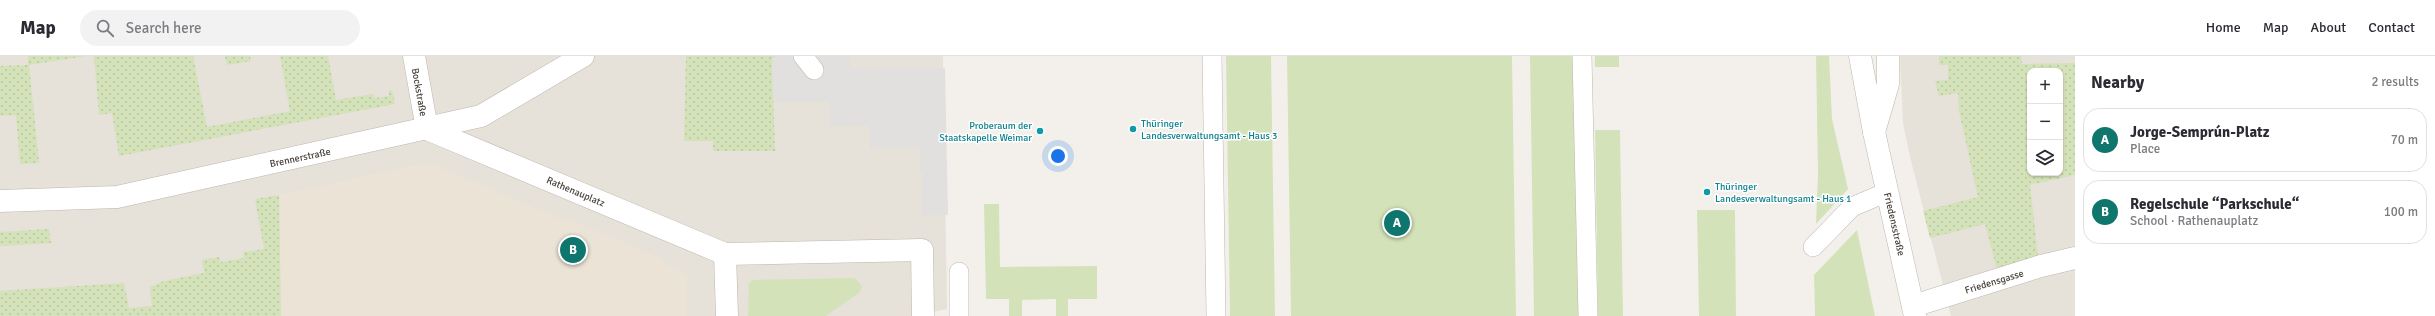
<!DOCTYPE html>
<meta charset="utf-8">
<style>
:root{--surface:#fff;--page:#f2f2f3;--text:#2b2b33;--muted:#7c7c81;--line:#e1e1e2;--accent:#0f766e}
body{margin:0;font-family:Signika,sans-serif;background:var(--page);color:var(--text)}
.controls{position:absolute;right:12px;top:12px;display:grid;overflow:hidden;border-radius:8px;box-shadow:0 1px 3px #0004}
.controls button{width:36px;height:36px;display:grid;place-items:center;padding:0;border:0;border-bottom:1px solid var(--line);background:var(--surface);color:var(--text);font:20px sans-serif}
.you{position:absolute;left:1058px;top:100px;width:14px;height:14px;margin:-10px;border:3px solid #fff;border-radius:50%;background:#1a73e8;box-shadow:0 0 0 6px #1a73e833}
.badge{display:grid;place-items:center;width:26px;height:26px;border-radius:50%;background:var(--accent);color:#fff;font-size:13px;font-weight:700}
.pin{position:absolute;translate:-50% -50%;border:2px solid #fff;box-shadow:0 1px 4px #0006}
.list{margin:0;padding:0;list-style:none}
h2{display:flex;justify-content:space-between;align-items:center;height:52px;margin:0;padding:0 16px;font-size:17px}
h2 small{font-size:13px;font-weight:400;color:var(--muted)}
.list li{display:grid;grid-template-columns:26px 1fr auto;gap:12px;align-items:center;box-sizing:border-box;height:64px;margin:0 8px 8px;padding:0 8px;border:1px solid var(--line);border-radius:16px}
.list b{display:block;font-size:15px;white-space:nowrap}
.list p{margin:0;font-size:13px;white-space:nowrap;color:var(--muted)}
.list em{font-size:13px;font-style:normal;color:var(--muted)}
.icon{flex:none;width:22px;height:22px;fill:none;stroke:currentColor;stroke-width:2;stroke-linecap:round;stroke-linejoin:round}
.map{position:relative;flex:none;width:2075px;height:260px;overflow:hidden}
header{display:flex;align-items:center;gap:24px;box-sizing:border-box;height:56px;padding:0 20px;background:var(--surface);border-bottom:1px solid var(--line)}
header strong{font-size:19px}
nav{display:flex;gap:22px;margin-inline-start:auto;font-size:14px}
.search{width:280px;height:36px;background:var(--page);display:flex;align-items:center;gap:10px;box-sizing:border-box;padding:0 14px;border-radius:22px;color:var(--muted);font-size:15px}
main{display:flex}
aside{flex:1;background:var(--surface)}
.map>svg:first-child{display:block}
.residential{fill:#e6e1d9;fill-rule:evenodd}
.education{fill:#eae3d6}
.grass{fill:#d4e2b9}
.garden{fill:url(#garden-dots);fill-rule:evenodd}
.parking{fill:#e2e0de}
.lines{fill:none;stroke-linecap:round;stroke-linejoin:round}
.service-casing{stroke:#beb6ae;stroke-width:20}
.minor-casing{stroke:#beb6ae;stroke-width:23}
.tertiary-casing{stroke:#beb6ae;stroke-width:23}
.service{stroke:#fff;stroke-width:19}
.minor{stroke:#fff;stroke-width:22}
.tertiary{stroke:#fff;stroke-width:22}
.culture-dot{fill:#0f9aa8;stroke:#fff;stroke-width:1.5}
.labels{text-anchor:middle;stroke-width:3;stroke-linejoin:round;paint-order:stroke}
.street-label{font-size:10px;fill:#464039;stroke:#fff}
.culture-label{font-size:10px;fill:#0d838f;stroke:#fff;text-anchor:start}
</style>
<header>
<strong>Map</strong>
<div class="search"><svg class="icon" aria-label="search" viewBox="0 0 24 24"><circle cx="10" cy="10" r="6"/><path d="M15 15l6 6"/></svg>Search here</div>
<nav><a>Home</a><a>Map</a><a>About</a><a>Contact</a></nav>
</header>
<main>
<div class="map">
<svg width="2075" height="260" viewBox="0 0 2075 260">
<defs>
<pattern id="garden-dots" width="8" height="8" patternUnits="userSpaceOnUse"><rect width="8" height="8" fill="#d4e2b9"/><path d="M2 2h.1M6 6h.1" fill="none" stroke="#b7c3a0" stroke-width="1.8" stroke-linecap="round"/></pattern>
</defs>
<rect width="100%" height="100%" fill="#f3f0eb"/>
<g class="residential">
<polygon points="0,0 943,0 947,253 913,260 0,260"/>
<path d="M1900,0H2075V260H1951L1910,101L1903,67ZM2030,15H2060V117H2030Z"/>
</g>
<polygon class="education" points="427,106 564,164 565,161 665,204 663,208 687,219 687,260 281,260 279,139"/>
<g class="grass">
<polygon points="1226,0 1271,0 1275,260 1230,260"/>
<polygon points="1287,0 1512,0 1516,260 1291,260"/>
<polygon points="1530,0 1574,0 1579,260 1534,260"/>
<rect x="1595" y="0" width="24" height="11"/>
<polygon points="1816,0 1829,0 1832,63 1848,133 1816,168 1818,118"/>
<polygon points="1595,74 1620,74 1623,260 1598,260"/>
<polygon points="984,148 999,148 1000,211 1097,210 1097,243 1068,243 1068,260 1056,260 1056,243 1022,244 1022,260 1009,260 1009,243 986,243"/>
<polygon points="1697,154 1735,154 1736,260 1699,260"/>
<polygon points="1857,174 1875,260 1815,260 1814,219"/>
<polygon points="852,222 856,223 862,230 860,236 826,260 748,260 749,227 753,224"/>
</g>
<g class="garden">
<polygon points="28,0 86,0 29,9 39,107 20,108 16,59 0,60 0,10 28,9"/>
<polygon points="94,0 193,0 207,71 290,55 280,0 328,0 336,44 373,38 375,42 389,40 389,35 392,34 395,48 119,100 112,57 99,59"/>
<polygon points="225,0 250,0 251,5 227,9"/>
<polygon points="686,0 776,0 772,4 775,95 713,95 713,85 684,85"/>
<path d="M1939,0H2021L2022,8L2075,7V119L2030,129L2038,200L1997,214L1985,168L1930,182L1923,155L1978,141L1959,55L1958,37L1939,40L1935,25L1948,24V9H1939ZM2030,15H2060V117H2030Z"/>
<polygon points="279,139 281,260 0,260 0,235 124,227 129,252 152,250 150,231 164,225 204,217 202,204 219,201 221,206 244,202 243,196 264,193 255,143"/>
<polygon points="49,173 51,187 0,190 0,176"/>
</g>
<polygon class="parking" points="776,0 850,0 851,13 945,12 948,159 921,159 923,116 920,116 919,91 870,93 869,69 830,70 829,45 774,46 772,3"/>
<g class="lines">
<defs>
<g id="service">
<polyline points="803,0 814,14"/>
<polyline points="1212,0 1216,260"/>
<polyline points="1582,0 1588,260"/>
<polyline points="1813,191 1852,151 1887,136"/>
<polyline points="959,216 959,260"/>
</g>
<g id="minor">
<polyline points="414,0 427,73"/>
<polyline points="427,73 725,198 922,194 923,260"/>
<polyline points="1874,76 1888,28 1888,0"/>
<polyline points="0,145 117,141 481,60 583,0"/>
<polyline points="725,198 727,260"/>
<polyline points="1913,250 2041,210 2075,202"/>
</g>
<polyline id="tertiary" points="1860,0 1874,76 1915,260"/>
</defs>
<use href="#service" class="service-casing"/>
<use href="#minor" class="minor-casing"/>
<use href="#tertiary" class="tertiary-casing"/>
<use href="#service" class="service"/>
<use href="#minor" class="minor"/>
<use href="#tertiary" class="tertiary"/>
</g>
<g class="culture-dot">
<circle cx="1133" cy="73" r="4"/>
<circle cx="1040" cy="75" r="4"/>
<circle cx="1707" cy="136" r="4"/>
</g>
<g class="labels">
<g class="street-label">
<text transform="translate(420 36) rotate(80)" y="4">Bockstraße</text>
<text transform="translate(300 101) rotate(-12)" y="4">Brennerstraße</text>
<text transform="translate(576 135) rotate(23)" y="4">Rathenauplatz</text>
<text transform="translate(1895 168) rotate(77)" y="4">Friedensstraße</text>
<text transform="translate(1994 225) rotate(-17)" y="4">Friedensgasse</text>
</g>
<g class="culture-label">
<text x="1141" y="71">Thüringer<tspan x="1141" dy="12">Landesverwaltungsamt - Haus 3</tspan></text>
<text x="1032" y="73" text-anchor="end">Proberaum der<tspan x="1032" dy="12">Staatskapelle Weimar</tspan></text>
<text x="1715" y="134">Thüringer<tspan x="1715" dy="12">Landesverwaltungsamt - Haus 1</tspan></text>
</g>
</g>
</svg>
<div class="controls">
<button>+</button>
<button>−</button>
<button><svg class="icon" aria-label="layers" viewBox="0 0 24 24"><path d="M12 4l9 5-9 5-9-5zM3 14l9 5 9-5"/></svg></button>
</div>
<div class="you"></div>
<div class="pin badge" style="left:1397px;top:167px">A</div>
<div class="pin badge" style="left:573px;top:194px">B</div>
</div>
<aside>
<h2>Nearby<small>2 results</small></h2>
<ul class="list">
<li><span class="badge">A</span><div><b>Jorge-Semprún-Platz</b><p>Place</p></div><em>70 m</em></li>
<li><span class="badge">B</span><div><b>Regelschule “Parkschule“</b><p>School · Rathenauplatz</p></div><em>100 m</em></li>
</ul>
</aside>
</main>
